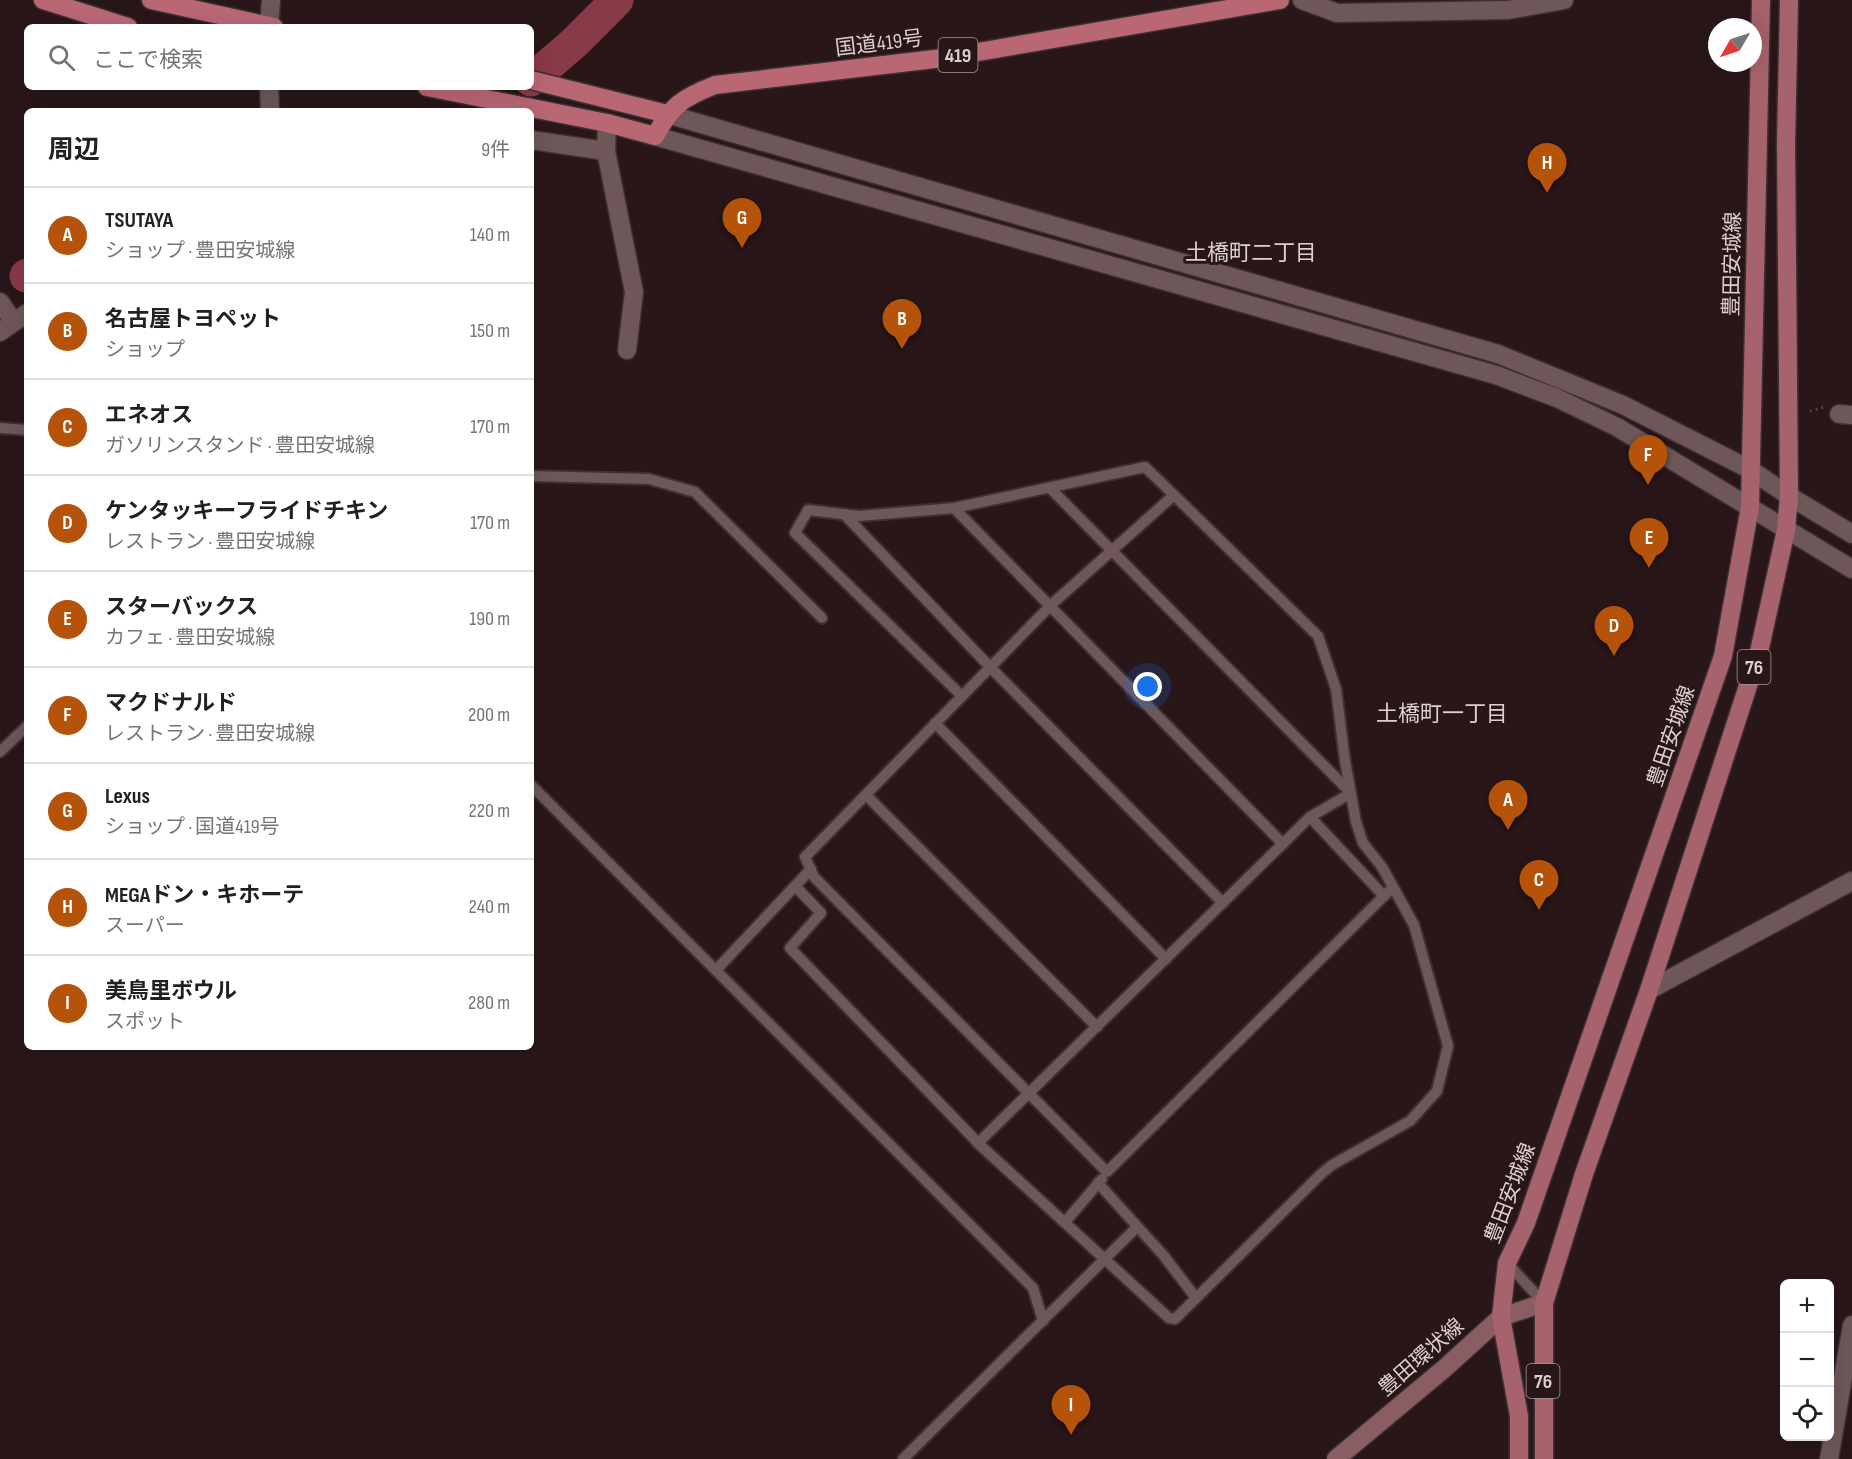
<!DOCTYPE html>
<html lang="ja">
<meta charset="utf-8">
<style>
:root{--surface:#fff;--page:#f2f2f2;--text:#202124;--muted:#757577;--line:#e0e0e0;--accent:#b45309}
body{margin:0;font-family:"Sofia Sans Condensed","Noto Sans JP",sans-serif;background:var(--page);color:var(--text)}
.controls{position:absolute;right:18px;bottom:18px;display:grid;overflow:hidden;border-radius:9px;box-shadow:0 6px 24px #0002}
.controls button{width:54px;height:54px;display:grid;place-items:center;padding:0;border:0;border-bottom:2px solid var(--line);background:var(--surface);color:var(--text);font:30px sans-serif}
.compass{position:absolute;left:1708px;top:18px;width:54px;height:54px;border-radius:50%;background:var(--surface);box-shadow:0 6px 24px #0002;rotate:231deg}
.you{position:absolute;left:1148px;top:687px;width:21px;height:21px;margin:-15px;border:4px solid #fff;border-radius:50%;background:#1a73e8;box-shadow:0 0 0 9px #1a73e833}
.badge{display:grid;place-items:center;width:39px;height:39px;border-radius:50%;background:var(--accent);color:#fff;font-size:20px;font-weight:700}
.pin{position:absolute;translate:-50% -50px;filter:drop-shadow(0 2px 3px #0008)}
.pin::after{content:'';position:absolute;top:32px;width:21px;height:18px;background:inherit;clip-path:polygon(0 0,100% 0,50% 100%)}
.list{margin:0;padding:0;list-style:none}
h2{display:flex;justify-content:space-between;align-items:center;height:78px;margin:0;padding:0 24px;font-size:26px}
h2 small{font-size:20px;font-weight:400;color:var(--muted)}
.list li{display:grid;grid-template-columns:39px 1fr auto;gap:18px;align-items:center;box-sizing:border-box;height:96px;padding:0 24px;border-top:2px solid var(--line)}
.list b{display:block;font-size:22px;white-space:nowrap}
.list p{margin:0;font-size:20px;white-space:nowrap;color:var(--muted)}
.list em{font-size:20px;font-style:normal;color:var(--muted)}
.icon{flex:none;width:33px;height:33px;fill:none;stroke:currentColor;stroke-width:2;stroke-linecap:round;stroke-linejoin:round}
.map{position:relative;flex:none;width:1852px;height:1459px;overflow:hidden}
.search{position:absolute;background:var(--surface);box-shadow:0 6px 24px #0002;left:24px;top:24px;width:510px;height:66px;display:flex;align-items:center;gap:15px;box-sizing:border-box;padding:0 21px;border-radius:9px;color:var(--muted);font-size:22px}
.panel{position:absolute;background:var(--surface);box-shadow:0 6px 24px #0002;left:24px;top:108px;width:510px;height:942px;border-radius:9px}
.map>svg:first-child{display:block}
.lines{fill:none;stroke-linecap:round;stroke-linejoin:round}
.river{stroke:#883a48;stroke-width:33}
.service-casing{stroke:#3d3032;stroke-width:14}
.minor-casing{stroke:#3d3032;stroke-width:21}
.tertiary-casing{stroke:#3d3032;stroke-width:21}
.secondary-casing{stroke:#3d3032;stroke-width:21}
.primary-casing{stroke:#3d3032;stroke-width:21}
.trunk-casing{stroke:#3d3032;stroke-width:21}
.path{stroke:#615053;stroke-width:3;stroke-dasharray:1.5 4.5;stroke-linecap:butt}
.service{stroke:#6d5759;stroke-width:10}
.minor{stroke:#6d5759;stroke-width:18}
.tertiary{stroke:#6d5759;stroke-width:18}
.secondary{stroke:#8a5d63;stroke-width:18}
.primary{stroke:#a7636d;stroke-width:18}
.trunk{stroke:#ba6774;stroke-width:18}
.labels{text-anchor:middle;stroke-width:6;stroke-linejoin:round;paint-order:stroke}
.shield{fill:#291619;stroke:#a69899;stroke-width:1.5}
.shield-label{font-size:20px;font-weight:bold;fill:#dccfd0}
.street-label{font-size:21px;fill:#dccfd0;stroke:#291619}
.neighbourhood-label{font-size:22px;fill:#dccfd0;stroke:#291619}
</style>
<div class="map">
<svg width="1852" height="1459" viewBox="0 0 1852 1459">
<rect width="100%" height="100%" fill="#291619"/>
<g class="lines">
<g class="river">
<polyline points="531,80 574,43 617,0"/>
<polyline points="26,276 27,275"/>
</g>
<defs>
<g id="service">
<polyline points="0,428 27,430"/>
<polyline points="531,476 649,479 695,492 822,618"/>
<polyline points="1050,488 1351,793 1310,817"/>
<polyline points="954,508 1283,844"/>
<polyline points="844,514 990,667 1223,903"/>
<polyline points="962,696 795,533 808,510 859,516 954,508 1145,467 1174,495"/>
<polyline points="935,723 1166,959"/>
<polyline points="0,752 27,726"/>
<polyline points="531,785 1033,1288 1043,1321"/>
<polyline points="866,795 1097,1027"/>
<polyline points="795,886 821,913 790,948 981,1146 1169,1318 1175,1319 1321,1174 1332,1165 1410,1121 1437,1091 1448,1046 1414,925 1382,867 1363,843 1356,822 1345,761 1336,689 1318,636 1174,495 1051,605 805,857 814,877 1107,1172 1393,887"/>
<polyline points="716,970 811,869"/>
<polyline points="978,1143 1310,817 1384,896"/>
<polyline points="1098,1183 1164,1256 1196,1298"/>
<polyline points="1065,1222 1102,1179"/>
<polyline points="1507,1263 1544,1303"/>
<polyline points="903,1459 1137,1227"/>
</g>
<g id="minor">
<polyline points="1302,0 1337,13 1508,10 1564,0"/>
<polyline points="531,140 606,151 607,123"/>
<polyline points="606,151 634,292 627,350"/>
<polyline points="0,302 13,321"/>
<polyline points="1839,414 1852,415"/>
<polyline points="1649,990 1852,881"/>
<polyline points="1829,1459 1852,1325"/>
</g>
<g id="tertiary">
<polyline points="269,27 271,0"/>
<polyline points="269,87 270,111"/>
<polyline points="667,114 1498,354 1623,405 1751,470 1789,496 1852,534"/>
<polyline points="655,136 1496,375 1557,398 1617,427 1852,569"/>
<polyline points="0,332 27,313"/>
</g>
<polyline id="secondary" points="1336,1459 1445,1368 1501,1317 1544,1303"/>
<g id="primary">
<polyline points="1519,1459 1519,1416 1501,1317 1507,1263 1526,1223 1723,656 1750,507 1761,0"/>
<polyline points="1544,1459 1544,1303 1584,1174 1649,990 1759,652 1786,530 1789,496 1786,144 1789,0"/>
</g>
<g id="trunk">
<polyline points="43,0 128,27"/>
<polyline points="151,0 274,27"/>
<polyline points="531,80 667,114"/>
<path d="M427,87L607,123L655,136C672,105 682,98 715,85L943,58L1280,0"/>
</g>
</defs>
<use href="#service" class="service-casing"/>
<use href="#minor" class="minor-casing"/>
<use href="#tertiary" class="tertiary-casing"/>
<use href="#secondary" class="secondary-casing"/>
<use href="#primary" class="primary-casing"/>
<use href="#trunk" class="trunk-casing"/>
<polyline class="path" points="1810,411 1824,407"/>
<use href="#service" class="service"/>
<use href="#minor" class="minor"/>
<use href="#tertiary" class="tertiary"/>
<use href="#secondary" class="secondary"/>
<use href="#primary" class="primary"/>
<use href="#trunk" class="trunk"/>
</g>
<g class="labels">
<g class="shield">
<rect x="938.5" y="38" width="39" height="34" rx="4.5"/>
<rect x="1737.5" y="650" width="33" height="34" rx="4.5"/>
<rect x="1526.5" y="1364" width="33" height="34" rx="4.5"/>
</g>
<g class="shield-label">
<text x="958" y="62">419</text>
<text x="1754" y="674">76</text>
<text x="1543" y="1388">76</text>
</g>
<g class="street-label">
<text transform="translate(879 43) rotate(-7)" y="7">国道419号</text>
<text transform="translate(1732 264) rotate(-89)" y="7">豊田安城線</text>
<text transform="translate(1671 736) rotate(-71)" y="7">豊田安城線</text>
<text transform="translate(1510 1193) rotate(-69)" y="7">豊田安城線</text>
<text transform="translate(1421 1357) rotate(-41)" y="7">豊田環状線</text>
</g>
<g class="neighbourhood-label">
<text x="1251" y="260">土橋町二丁目</text>
<text x="1442" y="721">土橋町一丁目</text>
</g>
</g>
</svg>
<div class="controls">
<button>+</button>
<button>−</button>
<button><svg class="icon" aria-label="locate" viewBox="0 0 24 24"><circle cx="12" cy="12" r="6"/><path d="M12 2v4M12 18v4M2 12h4M18 12h4"/></svg></button>
</div>
<svg class="compass" viewBox="-18 -18 36 36"><path d="M0-13l5 13h-10z" fill="#e53935"/><path d="M0 13l5-13h-10z" fill="#757577"/></svg>
<div class="you"></div>
<div class="pin badge" style="left:1508px;top:830px">A</div>
<div class="pin badge" style="left:902px;top:349px">B</div>
<div class="pin badge" style="left:1539px;top:910px">C</div>
<div class="pin badge" style="left:1614px;top:656px">D</div>
<div class="pin badge" style="left:1649px;top:568px">E</div>
<div class="pin badge" style="left:1648px;top:485px">F</div>
<div class="pin badge" style="left:742px;top:248px">G</div>
<div class="pin badge" style="left:1547px;top:193px">H</div>
<div class="pin badge" style="left:1071px;top:1435px">I</div>
<div class="search"><svg class="icon" aria-label="search" viewBox="0 0 24 24"><circle cx="10" cy="10" r="6"/><path d="M15 15l6 6"/></svg>ここで検索</div>
<section class="panel">
<h2>周辺<small>9件</small></h2>
<ul class="list">
<li><span class="badge">A</span><div><b>TSUTAYA</b><p>ショップ · 豊田安城線</p></div><em>140 m</em></li>
<li><span class="badge">B</span><div><b>名古屋トヨペット</b><p>ショップ</p></div><em>150 m</em></li>
<li><span class="badge">C</span><div><b>エネオス</b><p>ガソリンスタンド · 豊田安城線</p></div><em>170 m</em></li>
<li><span class="badge">D</span><div><b>ケンタッキーフライドチキン</b><p>レストラン · 豊田安城線</p></div><em>170 m</em></li>
<li><span class="badge">E</span><div><b>スターバックス</b><p>カフェ · 豊田安城線</p></div><em>190 m</em></li>
<li><span class="badge">F</span><div><b>マクドナルド</b><p>レストラン · 豊田安城線</p></div><em>200 m</em></li>
<li><span class="badge">G</span><div><b>Lexus</b><p>ショップ · 国道419号</p></div><em>220 m</em></li>
<li><span class="badge">H</span><div><b>MEGAドン・キホーテ</b><p>スーパー</p></div><em>240 m</em></li>
<li><span class="badge">I</span><div><b>美鳥里ボウル</b><p>スポット</p></div><em>280 m</em></li>
</ul>
</section>
</div>
